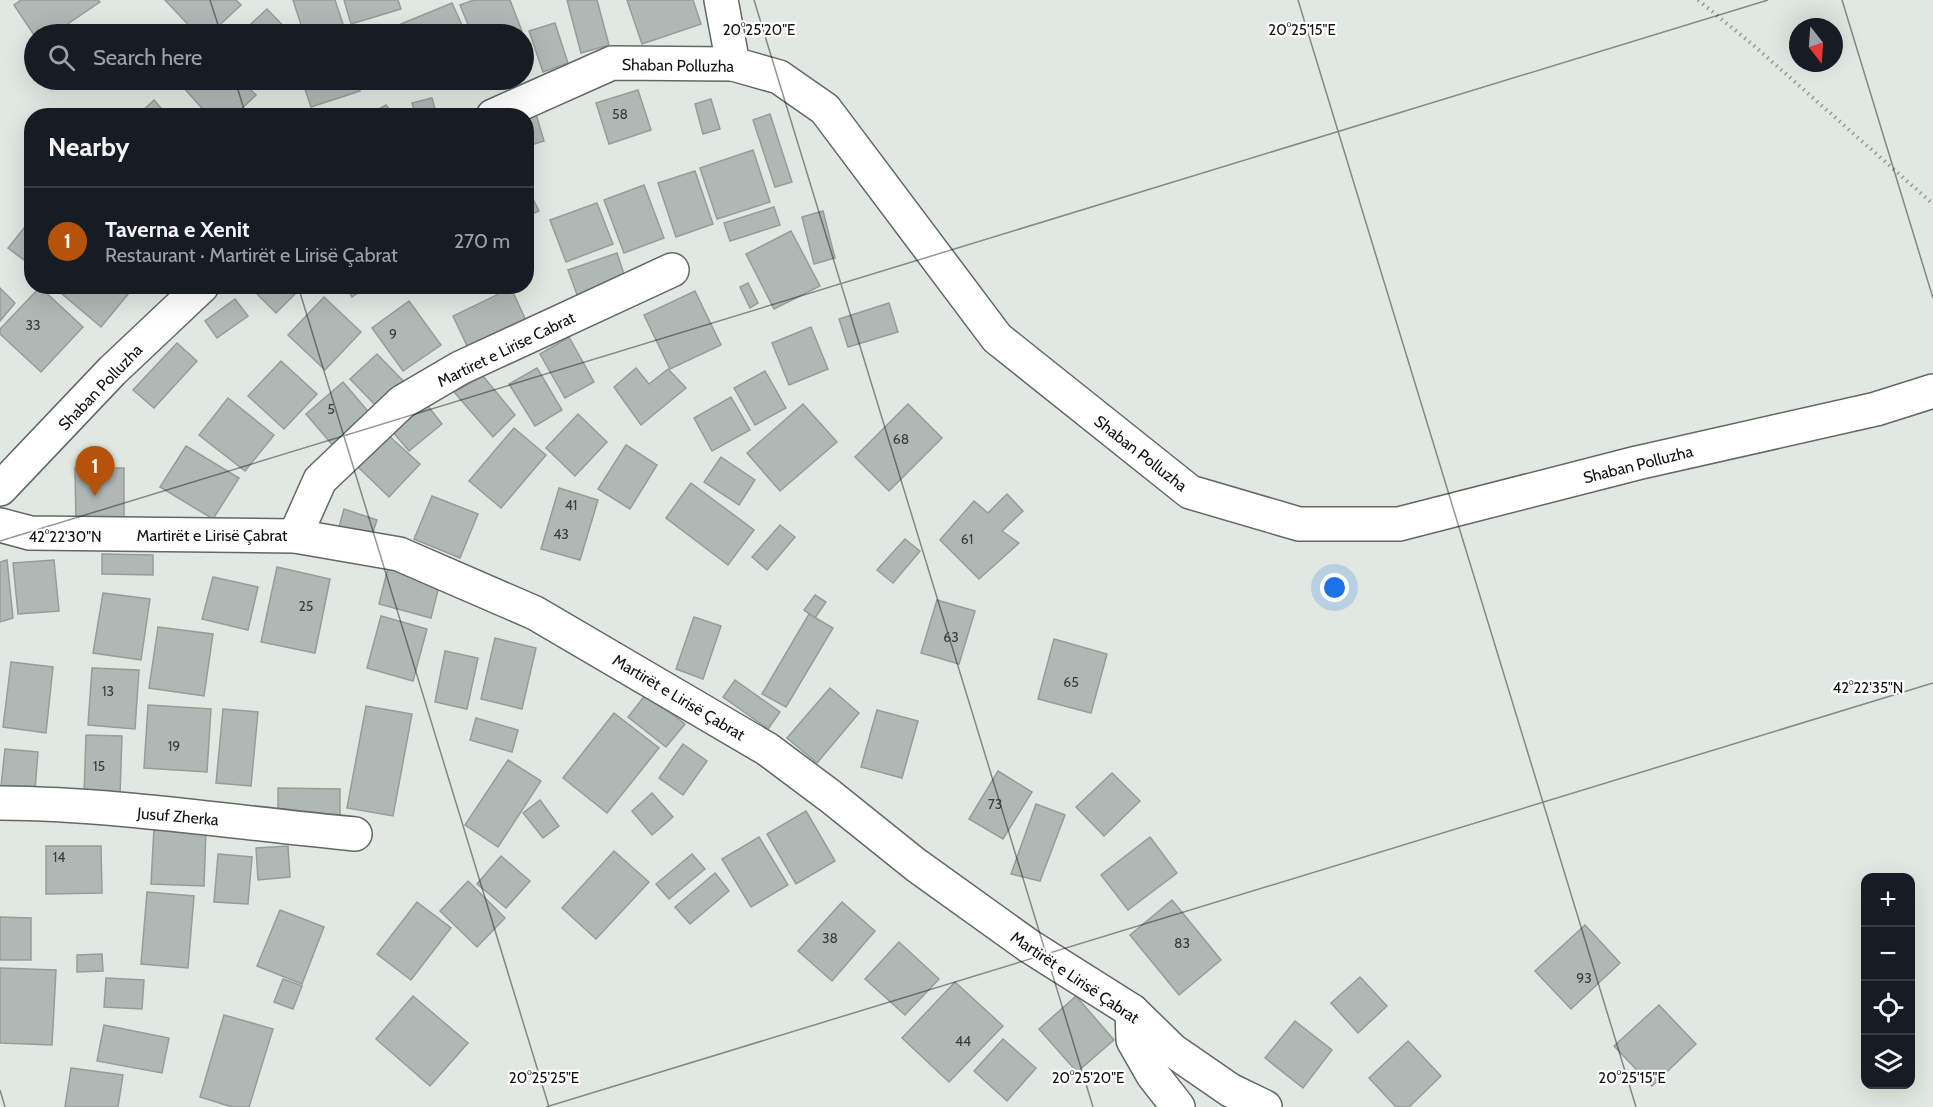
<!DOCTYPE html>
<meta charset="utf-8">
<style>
:root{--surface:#171b24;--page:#20242c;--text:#f1f3f6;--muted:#9ea1a6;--line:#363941;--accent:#b45309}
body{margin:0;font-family:Cabin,sans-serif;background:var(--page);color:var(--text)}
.controls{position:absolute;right:18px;bottom:18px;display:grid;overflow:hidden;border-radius:12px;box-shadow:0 6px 24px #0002}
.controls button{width:54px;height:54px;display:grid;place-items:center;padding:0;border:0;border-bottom:2px solid var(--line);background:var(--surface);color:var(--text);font:30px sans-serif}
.compass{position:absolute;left:1789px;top:18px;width:54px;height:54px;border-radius:50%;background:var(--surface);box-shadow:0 6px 24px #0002;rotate:163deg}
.you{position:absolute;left:1335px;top:588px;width:21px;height:21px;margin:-15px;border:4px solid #fff;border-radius:50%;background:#1a73e8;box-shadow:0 0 0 9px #1a73e833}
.badge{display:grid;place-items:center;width:39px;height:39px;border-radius:50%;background:var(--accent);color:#fff;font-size:20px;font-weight:700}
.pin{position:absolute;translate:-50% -50px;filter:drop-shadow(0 2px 3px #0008)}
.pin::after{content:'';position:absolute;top:32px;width:21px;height:18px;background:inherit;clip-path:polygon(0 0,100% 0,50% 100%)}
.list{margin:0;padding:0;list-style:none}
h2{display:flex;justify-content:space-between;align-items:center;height:78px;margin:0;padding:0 24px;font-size:26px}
h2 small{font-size:20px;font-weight:400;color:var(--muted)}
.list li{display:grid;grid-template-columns:39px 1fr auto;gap:18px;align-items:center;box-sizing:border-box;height:108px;padding:0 24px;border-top:2px solid var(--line)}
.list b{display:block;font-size:22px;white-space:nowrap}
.list p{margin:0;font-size:20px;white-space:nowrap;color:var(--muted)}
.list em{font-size:20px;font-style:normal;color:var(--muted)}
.icon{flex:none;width:33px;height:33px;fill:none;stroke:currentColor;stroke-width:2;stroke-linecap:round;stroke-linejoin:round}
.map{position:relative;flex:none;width:1933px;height:1107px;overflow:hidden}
.search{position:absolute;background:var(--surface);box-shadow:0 6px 24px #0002;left:24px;top:24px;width:510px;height:66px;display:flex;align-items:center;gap:15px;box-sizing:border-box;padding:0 21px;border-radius:33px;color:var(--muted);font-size:22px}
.panel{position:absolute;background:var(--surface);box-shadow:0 6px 24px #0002;left:24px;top:108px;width:510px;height:186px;border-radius:24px}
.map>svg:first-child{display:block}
.building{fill:#afb8b4;stroke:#949d99;stroke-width:1.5}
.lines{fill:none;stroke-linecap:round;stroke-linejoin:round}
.minor-casing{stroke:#626862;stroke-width:36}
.path{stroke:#949a95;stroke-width:4;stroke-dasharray:1.5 4.5;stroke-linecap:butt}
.minor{stroke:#fff;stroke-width:33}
.ticks{fill:none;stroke:#111311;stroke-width:1.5;stroke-opacity:0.45}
.labels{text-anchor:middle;stroke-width:4.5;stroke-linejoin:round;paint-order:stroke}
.number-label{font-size:14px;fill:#383c3a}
.street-label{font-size:16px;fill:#111311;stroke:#fff}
.ticks-label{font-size:15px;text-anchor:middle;fill:#111311;stroke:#fff;stroke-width:4.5;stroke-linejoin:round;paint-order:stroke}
</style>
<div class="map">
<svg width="1933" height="1107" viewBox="0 0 1933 1107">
<rect width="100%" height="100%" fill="#e0e8e1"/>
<g class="building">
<polygon points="21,0 98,0 100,2 53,34 34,35 14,5"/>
<polygon points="165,0 236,0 241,5 210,34 197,34"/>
<polygon points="293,0 335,0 345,30 331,34 304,34"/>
<polygon points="344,0 398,0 401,9 351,24"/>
<polygon points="474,0 510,0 523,34 472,34 460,5"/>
<polygon points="567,0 597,0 609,45 581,53"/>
<polygon points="627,0 693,0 701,24 642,44"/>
<polygon points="452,3 466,34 405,34 401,24"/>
<polygon points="267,9 291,34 240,34"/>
<polygon points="555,23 568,63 543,72 529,31"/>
<polygon points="190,80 241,80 256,95 234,116 209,116 183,87"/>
<polygon points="264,80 279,80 271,87"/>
<polygon points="302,80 357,80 360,91 311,107"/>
<polygon points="371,80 386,80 373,86"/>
<polygon points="638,90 651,130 609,144 596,103"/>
<polygon points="432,98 437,116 416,116 412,103"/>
<polygon points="711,99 720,129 703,134 695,104"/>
<polygon points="154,100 168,116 137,116"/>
<polygon points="386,105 394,116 366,116"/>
<polygon points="535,111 544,141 528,146 526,116"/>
<polygon points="770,114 792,182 775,187 753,120"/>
<polygon points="753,150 770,202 717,219 700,168"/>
<polygon points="695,171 713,224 676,237 658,183"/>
<polygon points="526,185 539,211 526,217"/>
<polygon points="644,185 664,238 624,253 604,200"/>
<polygon points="597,203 613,244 566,262 550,220"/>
<polygon points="774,207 780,225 730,241 724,223"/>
<polygon points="823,211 835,258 814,264 802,217"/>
<polygon points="32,218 32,266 8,248"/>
<polygon points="791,231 820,286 774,309 746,254"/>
<polygon points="617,253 627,283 579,300 568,270"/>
<polygon points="748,283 758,303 750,308 740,287"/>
<polygon points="57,286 121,286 129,293 101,327 55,288"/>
<polygon points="257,286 303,286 276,313 253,290"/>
<polygon points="345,286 368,286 352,297"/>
<polygon points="40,287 83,327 41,372 0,334 0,329"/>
<polygon points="0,288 15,303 0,321"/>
<polygon points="511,288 528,325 470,352 453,316"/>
<polygon points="695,291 721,345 670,369 644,315"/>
<polygon points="324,297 361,332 325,370 288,335"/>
<polygon points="235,299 248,316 217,338 205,321"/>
<polygon points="409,301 441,345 403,371 372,328"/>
<polygon points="889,303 898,332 848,347 839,319"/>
<polygon points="811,327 828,369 789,385 772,343"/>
<polygon points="569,337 594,382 565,398 540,354"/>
<polygon points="177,343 197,361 154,408 133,390"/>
<polygon points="377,354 409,387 382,412 350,379"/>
<polygon points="281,361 317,394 284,429 248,396"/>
<polygon points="537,368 562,410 535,426 509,384"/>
<polygon points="636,368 649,384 668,369 686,388 641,425 614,387"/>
<polygon points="765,371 786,408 755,425 734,388"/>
<polygon points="483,376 515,415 493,437 454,392"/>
<polygon points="343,382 372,416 335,448 306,414"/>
<polygon points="731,397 750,430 712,451 694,418"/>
<polygon points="228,398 274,435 245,471 199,435"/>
<polygon points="803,404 837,442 780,491 747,453"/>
<polygon points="908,404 942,438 889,491 855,457"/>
<polygon points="427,405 442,424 409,451 393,432"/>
<polygon points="578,414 607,442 575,476 546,448"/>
<polygon points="514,428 546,455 501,508 469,481"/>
<polygon points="388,435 420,464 389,497 358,467"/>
<polygon points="626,445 657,465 630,509 598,489"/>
<polygon points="186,446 239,478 213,519 160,487"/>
<polygon points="721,457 755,480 739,505 704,482"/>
<polygon points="75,468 124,468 124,526 76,527"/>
<polygon points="691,483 754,530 728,565 666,518"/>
<polygon points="559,488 598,500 580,560 541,549"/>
<polygon points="1007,494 1023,511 1002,531 1019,543 979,579 940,540 974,501 988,513"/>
<polygon points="432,496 478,514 460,558 414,539"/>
<polygon points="344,509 377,520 371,538 339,527"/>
<polygon points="780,525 795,537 767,570 752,557"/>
<polygon points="905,539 920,551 893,583 877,570"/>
<polygon points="102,554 153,555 153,575 102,574"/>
<polygon points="7,560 13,618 0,622 0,562"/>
<polygon points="54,560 59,611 18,614 13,563"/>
<polygon points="277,567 330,579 315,653 261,642"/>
<polygon points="388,568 440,582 431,618 379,604"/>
<polygon points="213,577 258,587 248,630 202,619"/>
<polygon points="103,593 150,599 141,660 93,653"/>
<polygon points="815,595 826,602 815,618 804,610"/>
<polygon points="937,600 975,611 959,664 921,653"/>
<polygon points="809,614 833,628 786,707 762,694"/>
<polygon points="381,616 427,629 413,681 367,668"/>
<polygon points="694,617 721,626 703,679 676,669"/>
<polygon points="158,627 213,634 204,696 149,688"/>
<polygon points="495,638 536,648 522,709 481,699"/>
<polygon points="1054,639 1107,654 1091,713 1038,699"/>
<polygon points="445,651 478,658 467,709 435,702"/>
<polygon points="11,662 53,667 46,733 3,727"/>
<polygon points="92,668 139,670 135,729 88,725"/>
<polygon points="735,680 780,712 768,729 723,697"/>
<polygon points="830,688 859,713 817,763 787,738"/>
<polygon points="646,694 685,724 666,747 628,717"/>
<polygon points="148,705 211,709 207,772 144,768"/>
<polygon points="366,706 412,714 393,816 347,808"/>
<polygon points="223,709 258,712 251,786 216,783"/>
<polygon points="877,710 918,721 902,778 861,767"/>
<polygon points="614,713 659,748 607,813 563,778"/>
<polygon points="476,718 518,730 512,752 470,740"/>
<polygon points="86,735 122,736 120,795 84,794"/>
<polygon points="683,744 707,761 683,795 659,778"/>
<polygon points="5,749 38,752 35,790 1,786"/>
<polygon points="508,760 541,781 498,847 465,825"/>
<polygon points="998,771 1032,792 1003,839 969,819"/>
<polygon points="1112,773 1140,801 1104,836 1076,807"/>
<polygon points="278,788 340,789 340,817 278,815"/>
<polygon points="652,793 673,817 652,835 632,811"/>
<polygon points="540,800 559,826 543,838 523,813"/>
<polygon points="1036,804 1065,815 1040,881 1011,874"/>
<polygon points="806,811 835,861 796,884 767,834"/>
<polygon points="154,828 206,830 204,886 151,884"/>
<polygon points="759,837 788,885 751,907 722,859"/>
<polygon points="1150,837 1177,873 1128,910 1101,875"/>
<polygon points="46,846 101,846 102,893 46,894"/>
<polygon points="288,846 290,877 258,880 256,848"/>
<polygon points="614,851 649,882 596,939 562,908"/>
<polygon points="218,854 252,857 248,904 214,902"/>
<polygon points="692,854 705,869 669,899 656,884"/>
<polygon points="501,856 530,881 506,908 477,884"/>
<polygon points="715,873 729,891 690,924 675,907"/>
<polygon points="468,881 505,918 477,947 440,911"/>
<polygon points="147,892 194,896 188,968 141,964"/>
<polygon points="1172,900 1221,960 1179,995 1130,935"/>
<polygon points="417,902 451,928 411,980 377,954"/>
<polygon points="842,902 875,931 832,981 798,951"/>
<polygon points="280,910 324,927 302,984 257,966"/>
<polygon points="0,917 31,918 31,960 0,960"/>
<polygon points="1585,925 1620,963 1571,1009 1535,971"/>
<polygon points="899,942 939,979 905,1015 865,979"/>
<polygon points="102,954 103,971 77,972 77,955"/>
<polygon points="0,968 56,970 52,1045 0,1043"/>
<polygon points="1360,977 1387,1006 1358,1033 1331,1003"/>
<polygon points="106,978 144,980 142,1009 104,1007"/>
<polygon points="283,979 302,986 293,1009 274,1002"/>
<polygon points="955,982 1003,1026 949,1082 902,1038"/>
<polygon points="413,996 468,1043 430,1086 376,1039"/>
<polygon points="1076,996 1114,1040 1077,1072 1039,1029"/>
<polygon points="1659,1005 1696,1044 1652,1086 1614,1046"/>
<polygon points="224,1015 273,1029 249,1107 232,1107 200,1097"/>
<polygon points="1295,1021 1332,1050 1303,1088 1265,1058"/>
<polygon points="104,1025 169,1038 162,1073 97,1061"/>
<polygon points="1003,1039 1036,1068 1007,1101 974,1071"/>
<polygon points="1408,1041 1441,1076 1409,1107 1396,1107 1369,1078"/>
<polygon points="71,1068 123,1075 118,1107 65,1107"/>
</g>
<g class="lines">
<defs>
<g id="minor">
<polyline points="721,0 733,64"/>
<polyline points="493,116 612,63 733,64 779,77 825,109 997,338 1190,492 1299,524 1399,524 1637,463 1876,409 1933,391"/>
<polyline points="0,489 112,371 202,286"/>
<polyline points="0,525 30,533 295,536 399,554 535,613 767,749 830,796 916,865 1029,946 1132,1011 1172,1050 1230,1090 1265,1107"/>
<polyline points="295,536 320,480 402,402 460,368 672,270"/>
<path d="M0,803C119,804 237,823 355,834"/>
<polyline points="1132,1011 1133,1040 1153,1075 1178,1107"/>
</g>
</defs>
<use href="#minor" class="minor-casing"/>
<polyline class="path" points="1698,0 1752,44 1933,204"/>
<use href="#minor" class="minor"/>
</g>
<path class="ticks" d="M210,0L221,34M754,0L1093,1107M1298,0L1636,1107M1842,0L1933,298M235,80L246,116M298,286L549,1107M0,541L1768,0M0,1090L5,1107M546,1107L1933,683"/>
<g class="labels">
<g class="number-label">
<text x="620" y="119">58</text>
<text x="33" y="330">33</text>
<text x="393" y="339">9</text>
<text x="331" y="414">5</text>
<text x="901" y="444">68</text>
<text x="571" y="510">41</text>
<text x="561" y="539">43</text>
<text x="967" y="544">61</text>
<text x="306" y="611">25</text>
<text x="951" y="642">63</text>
<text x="1071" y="687">65</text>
<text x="108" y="696">13</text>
<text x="174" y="751">19</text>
<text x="99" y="771">15</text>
<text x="995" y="809">73</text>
<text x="59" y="862">14</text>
<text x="830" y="943">38</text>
<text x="1182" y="948">83</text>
<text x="1584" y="983">93</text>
<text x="963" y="1046">44</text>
</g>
<g class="street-label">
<text transform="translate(678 65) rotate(1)" y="6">Shaban Polluzha</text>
<text transform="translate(506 349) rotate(-26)" y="6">Martiret e Lirise Cabrat</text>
<text transform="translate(100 387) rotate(-46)" y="6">Shaban Polluzha</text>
<text transform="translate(1141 453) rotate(38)" y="6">Shaban Polluzha</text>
<text transform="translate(1638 464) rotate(-14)" y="6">Shaban Polluzha</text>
<text x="212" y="541">Martirët e Lirisë Çabrat</text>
<text transform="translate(679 697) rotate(31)" y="6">Martirët e Lirisë Çabrat</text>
<text transform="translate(178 816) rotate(5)" y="6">Jusuf Zherka</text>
<text transform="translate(1075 977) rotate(34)" y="6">Martirët e Lirisë Çabrat</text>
</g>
</g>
<g class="ticks-label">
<text x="759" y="35">20°25'20"E</text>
<text x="1302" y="35">20°25'15"E</text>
<text x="65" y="542">42°22'30"N</text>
<text x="1868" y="693">42°22'35"N</text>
<text x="544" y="1083">20°25'25"E</text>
<text x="1088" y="1083">20°25'20"E</text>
<text x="1632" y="1083">20°25'15"E</text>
</g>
</svg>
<div class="controls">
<button>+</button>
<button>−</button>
<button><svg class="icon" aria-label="locate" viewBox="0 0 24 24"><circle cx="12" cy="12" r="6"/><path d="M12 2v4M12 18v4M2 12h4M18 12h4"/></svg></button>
<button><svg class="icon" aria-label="layers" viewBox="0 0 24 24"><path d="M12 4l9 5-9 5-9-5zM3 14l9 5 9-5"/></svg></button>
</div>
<svg class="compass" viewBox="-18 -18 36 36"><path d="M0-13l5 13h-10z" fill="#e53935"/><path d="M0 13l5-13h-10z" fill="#9ea1a6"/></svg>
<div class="you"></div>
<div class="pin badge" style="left:95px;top:496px">1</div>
<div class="search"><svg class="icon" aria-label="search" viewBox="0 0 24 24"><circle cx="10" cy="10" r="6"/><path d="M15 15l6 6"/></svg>Search here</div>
<section class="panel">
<h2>Nearby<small></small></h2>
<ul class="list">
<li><span class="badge">1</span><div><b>Taverna e Xenit</b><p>Restaurant · Martirët e Lirisë Çabrat</p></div><em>270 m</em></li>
</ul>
</section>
</div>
